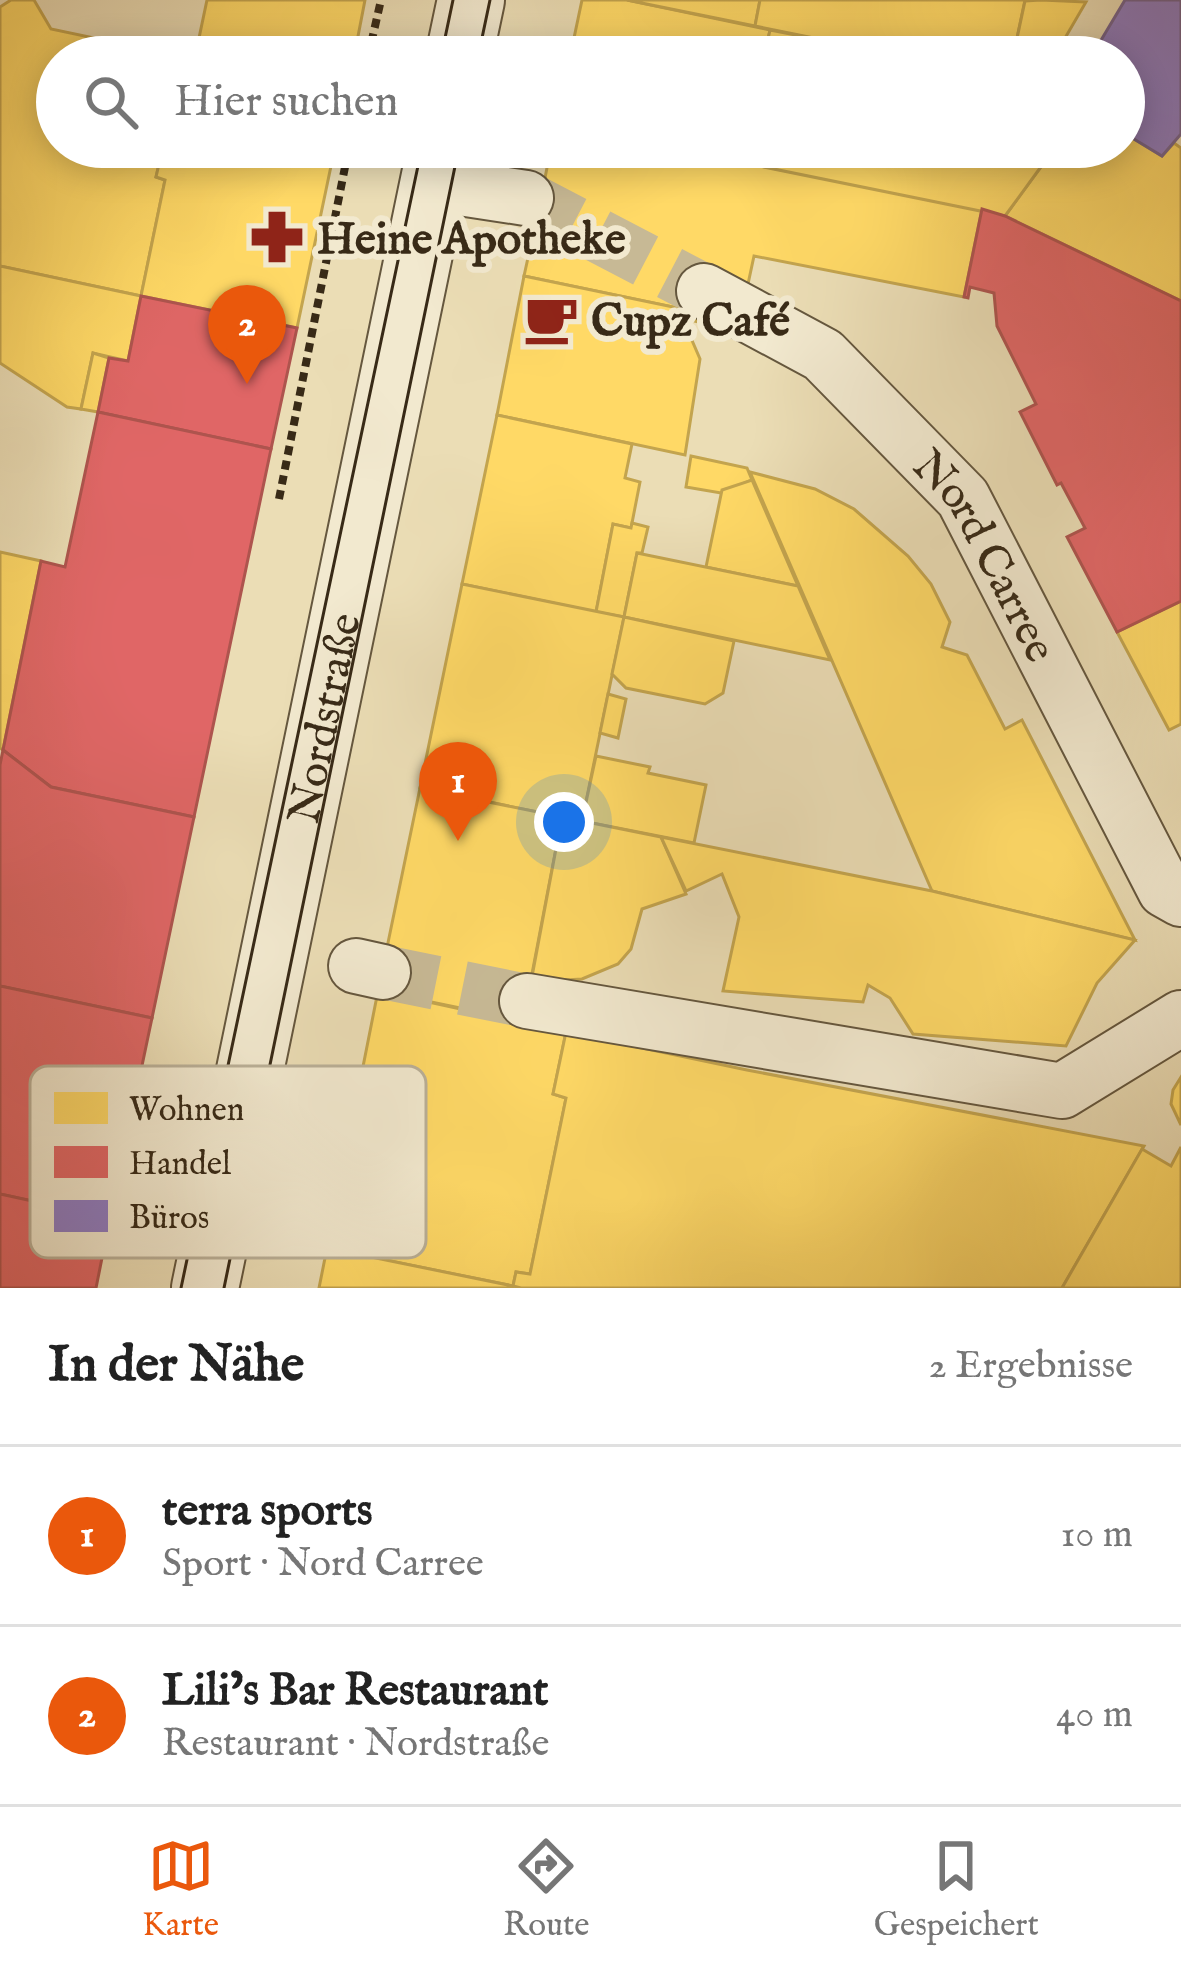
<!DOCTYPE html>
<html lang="de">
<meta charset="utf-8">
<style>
:root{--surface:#fff;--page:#f6f6f6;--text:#222;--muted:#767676;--line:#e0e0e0;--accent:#ea580c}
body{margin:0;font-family:"IM FELL English",serif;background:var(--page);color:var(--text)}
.you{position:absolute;left:564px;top:822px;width:42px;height:42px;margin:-30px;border:9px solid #fff;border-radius:50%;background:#1a73e8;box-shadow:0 0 0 18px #1a73e833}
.badge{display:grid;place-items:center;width:78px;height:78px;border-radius:50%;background:var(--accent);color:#fff;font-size:39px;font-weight:700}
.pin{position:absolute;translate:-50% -99px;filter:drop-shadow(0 3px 6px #0008)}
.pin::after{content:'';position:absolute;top:63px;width:42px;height:36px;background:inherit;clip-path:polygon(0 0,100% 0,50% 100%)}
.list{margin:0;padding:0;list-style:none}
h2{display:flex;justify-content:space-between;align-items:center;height:156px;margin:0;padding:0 48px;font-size:51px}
h2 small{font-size:39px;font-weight:400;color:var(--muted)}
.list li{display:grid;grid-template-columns:78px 1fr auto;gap:36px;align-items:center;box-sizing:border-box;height:180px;padding:0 48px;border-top:3px solid var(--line)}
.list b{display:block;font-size:45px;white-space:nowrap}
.list p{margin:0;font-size:39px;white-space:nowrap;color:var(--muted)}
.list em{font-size:39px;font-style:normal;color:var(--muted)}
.icon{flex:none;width:66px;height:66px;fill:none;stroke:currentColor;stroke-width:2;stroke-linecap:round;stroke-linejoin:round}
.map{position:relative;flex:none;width:1181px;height:1288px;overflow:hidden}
.search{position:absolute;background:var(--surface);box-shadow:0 6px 30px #0003;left:36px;right:36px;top:36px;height:132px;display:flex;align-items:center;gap:30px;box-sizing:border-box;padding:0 42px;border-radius:66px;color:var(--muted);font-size:45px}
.sheet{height:516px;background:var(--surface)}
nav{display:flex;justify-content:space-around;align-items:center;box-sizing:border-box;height:168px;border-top:3px solid var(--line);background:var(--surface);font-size:33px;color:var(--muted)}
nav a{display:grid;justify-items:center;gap:6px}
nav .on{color:var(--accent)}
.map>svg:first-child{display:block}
.homes{fill:#ffd966;stroke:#c3a44e;stroke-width:3}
.shops{fill:#e06666;stroke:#ae544e;stroke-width:3}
.offices{fill:#8e7cc3;stroke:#74638f;stroke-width:3}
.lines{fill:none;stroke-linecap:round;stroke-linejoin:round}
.pedestrian-tunnel{stroke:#c7b995;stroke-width:54;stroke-dasharray:54 27;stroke-linecap:butt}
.pedestrian-casing{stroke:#65573e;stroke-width:58}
.minor-casing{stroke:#65573e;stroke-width:70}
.path{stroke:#382a17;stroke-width:8;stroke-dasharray:9 6;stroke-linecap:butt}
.pedestrian{stroke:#f2e9cf;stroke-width:54}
.minor{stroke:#f2e9cf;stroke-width:66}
.tram{stroke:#382a17;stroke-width:3}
.labels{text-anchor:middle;stroke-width:12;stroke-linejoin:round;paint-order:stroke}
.poi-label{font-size:45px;font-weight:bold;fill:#382a17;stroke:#f2e9cf;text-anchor:start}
.street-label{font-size:45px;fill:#382a17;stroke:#f2e9cf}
.key{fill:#f2e9cf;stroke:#bab098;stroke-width:3}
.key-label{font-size:33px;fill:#382a17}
</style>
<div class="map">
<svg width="1181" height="1288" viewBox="0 0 1181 1288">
<rect width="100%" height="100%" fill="#ebddb5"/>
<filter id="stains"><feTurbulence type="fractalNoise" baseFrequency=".00167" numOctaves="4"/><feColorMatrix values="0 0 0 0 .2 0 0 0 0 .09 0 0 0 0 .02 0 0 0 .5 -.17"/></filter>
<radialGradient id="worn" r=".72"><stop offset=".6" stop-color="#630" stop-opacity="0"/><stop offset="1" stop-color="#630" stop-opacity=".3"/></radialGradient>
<g class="homes">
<polygon points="11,0 34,0 51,29 184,57 57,57 57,147 163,147 156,177 165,180 141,296 0,266 0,7"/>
<polygon points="207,0 365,0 354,57 195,57"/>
<polygon points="582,0 627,0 770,30 764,57 570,57"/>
<polygon points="627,0 760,0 755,26"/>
<polygon points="760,0 1025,0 1013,57 908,57 755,26"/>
<polygon points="1041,0 1086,2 1054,57 1013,57 1025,1"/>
<polygon points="770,30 908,57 764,57"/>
<polygon points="1124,133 1162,156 1174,143 1181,148 1181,301 1005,216 1043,164 1028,153 1032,147 1124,147"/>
<polygon points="163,147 335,147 297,328 141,296 165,180 156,177"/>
<polygon points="551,147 664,147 982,209 964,297 754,256 748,284 707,275 698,322 682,318 678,308 524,276 535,226 520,223 531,175 545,178"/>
<polygon points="664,147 747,147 744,163"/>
<polygon points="747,147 1032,147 1028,153 1043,164 1005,216 744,163"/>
<polygon points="0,266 141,296 128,361 93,353 81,409 67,407 0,363"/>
<polygon points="524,276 678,308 700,359 685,455 497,415"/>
<polygon points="93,353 109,358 98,412 81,409"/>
<polygon points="497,415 632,444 625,478 640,482 632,523 631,528 613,524 596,612 462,584"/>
<polygon points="691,456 747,468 752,480 721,493 686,487"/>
<polygon points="750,472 815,489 854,509 908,556 931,584 950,622 942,647 967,655 1005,729 1022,720 1135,940 932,891"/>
<polygon points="752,480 798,586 706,567 722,490"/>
<polygon points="632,523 648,527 642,553 637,553 624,617 596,612 613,524 631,528"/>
<polygon points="0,552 41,561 3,750 0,748"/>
<polygon points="637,553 798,586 830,660 624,617"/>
<polygon points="462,584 624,617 582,821 420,788"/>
<polygon points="1181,601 1181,724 1169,730 1117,632"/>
<polygon points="624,617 734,641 723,693 705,704 626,688 612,674"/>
<polygon points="608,694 626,699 618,738 600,733"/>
<polygon points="596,756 650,767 648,773 706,785 694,843 582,821"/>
<polygon points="420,788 562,817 523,1021 378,991"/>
<polygon points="562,817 661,837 686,894 642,909 631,949 618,964 582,979 531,982"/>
<polygon points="661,837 932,891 1135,940 1097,983 1066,1046 913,1034 890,998 868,985 863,1002 723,991 739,917 722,874 686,891"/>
<polygon points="378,991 566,1032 553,1094 566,1098 530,1274 516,1272 513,1286 327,1248"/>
<polygon points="566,1032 747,1070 1144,1146 1062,1288 521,1288 513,1286 516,1272 530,1274 566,1098 553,1094"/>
<polygon points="1181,1077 1181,1125 1171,1104 1173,1090"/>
<polygon points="1181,1147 1181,1288 1062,1288 1142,1149 1171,1166"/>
<polygon points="327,1248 513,1286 513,1288 319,1288"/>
</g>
<g class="shops">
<polygon points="982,209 1005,216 1181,301 1181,601 1117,632 1067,537 1085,528 1061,483 1057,485 1020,412 1036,404 997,326 994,293 970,287 968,298 964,297"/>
<polygon points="141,296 297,328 271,449 98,412 109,358 128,361"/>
<polygon points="98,412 271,449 194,817 51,787 3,750 41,561 65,567"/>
<polygon points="3,750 51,787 194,817 152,1018 0,986 0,765"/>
<polygon points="0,986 152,1018 110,1218 0,1194"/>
<polygon points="0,1194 110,1218 96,1288 0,1288"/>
</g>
<polygon class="offices" points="1125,0 1181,0 1181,134 1162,156 1124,133 1124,57 1091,57"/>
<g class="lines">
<g class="pedestrian-tunnel">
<polyline points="526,198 704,291"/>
<polyline points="383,972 527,1001"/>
</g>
<defs>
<g id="pedestrian">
<polyline points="434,184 526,198"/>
<path id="s1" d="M704,291L823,355L963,498L1165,890L1181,899"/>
<polyline points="356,966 383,972"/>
<polyline points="527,1001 1062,1091 1181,1018"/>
</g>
<g id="minor">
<polyline points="459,57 471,0"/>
<path id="s2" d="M205,1288L441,147"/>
</g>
</defs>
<use href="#pedestrian" class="pedestrian-casing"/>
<use href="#minor" class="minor-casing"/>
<g class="path">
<polyline points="368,57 381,0"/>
<polyline points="279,499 349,147"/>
</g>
<use href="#pedestrian" class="pedestrian"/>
<use href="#minor" class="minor"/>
<g class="tram">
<polyline points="441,57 453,0"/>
<polyline points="478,57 490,0"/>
<polyline points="181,1288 422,147"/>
<polyline points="224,1288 459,147"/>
</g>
</g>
<defs>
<symbol id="pharmacy-bare" viewBox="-9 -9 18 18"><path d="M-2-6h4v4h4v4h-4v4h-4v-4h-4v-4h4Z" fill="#8f2418" stroke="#f2e9cf" stroke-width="2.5" paint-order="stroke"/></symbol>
<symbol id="cafe-bare" viewBox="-9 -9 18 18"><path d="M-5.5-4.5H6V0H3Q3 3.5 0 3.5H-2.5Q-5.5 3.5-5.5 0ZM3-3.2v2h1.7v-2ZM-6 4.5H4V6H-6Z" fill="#8f2418" stroke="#f2e9cf" stroke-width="2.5" paint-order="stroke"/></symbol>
</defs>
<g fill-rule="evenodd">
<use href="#pharmacy-bare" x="239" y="199" width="76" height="76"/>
<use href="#cafe-bare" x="513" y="281" width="76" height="76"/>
</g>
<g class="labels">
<g class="poi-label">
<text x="317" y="253">Heine Apotheke</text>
<text x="591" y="335">Cupz Café</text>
</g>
<g class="street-label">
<text dy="16" stroke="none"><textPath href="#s1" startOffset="396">Nord Carree</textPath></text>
<text dy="16" stroke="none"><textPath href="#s2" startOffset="582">Nordstraße</textPath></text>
</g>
</g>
<rect x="30" y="1066" width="396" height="192" rx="18" class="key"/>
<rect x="54" y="1092" width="54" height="32" fill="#ffd966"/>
<rect x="54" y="1146" width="54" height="32" fill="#e06666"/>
<rect x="54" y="1200" width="54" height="32" fill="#8e7cc3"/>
<g class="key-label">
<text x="129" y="1120">Wohnen</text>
<text x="129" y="1174">Handel</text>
<text x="129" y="1228">Büros</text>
</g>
<rect width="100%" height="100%" filter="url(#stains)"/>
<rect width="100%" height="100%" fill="url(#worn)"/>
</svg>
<div class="you"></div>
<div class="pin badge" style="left:458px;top:841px">1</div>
<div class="pin badge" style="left:247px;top:384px">2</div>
<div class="search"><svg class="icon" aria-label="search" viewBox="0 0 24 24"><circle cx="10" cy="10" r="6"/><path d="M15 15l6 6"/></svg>Hier suchen</div>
</div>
<section class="sheet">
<h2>In der Nähe<small>2 Ergebnisse</small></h2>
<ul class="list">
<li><span class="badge">1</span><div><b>terra sports</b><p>Sport · Nord Carree</p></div><em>10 m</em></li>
<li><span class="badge">2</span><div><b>Lili’s Bar Restaurant</b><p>Restaurant · Nordstraße</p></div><em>40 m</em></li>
</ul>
</section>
<nav>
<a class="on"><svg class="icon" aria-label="map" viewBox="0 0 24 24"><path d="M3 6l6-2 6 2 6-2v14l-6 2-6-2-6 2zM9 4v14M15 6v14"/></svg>Karte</a>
<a><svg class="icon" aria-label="directions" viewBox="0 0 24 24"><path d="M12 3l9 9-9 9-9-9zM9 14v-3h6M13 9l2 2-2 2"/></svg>Route</a>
<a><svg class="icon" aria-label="saved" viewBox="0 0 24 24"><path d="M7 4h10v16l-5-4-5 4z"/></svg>Gespeichert</a>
</nav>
